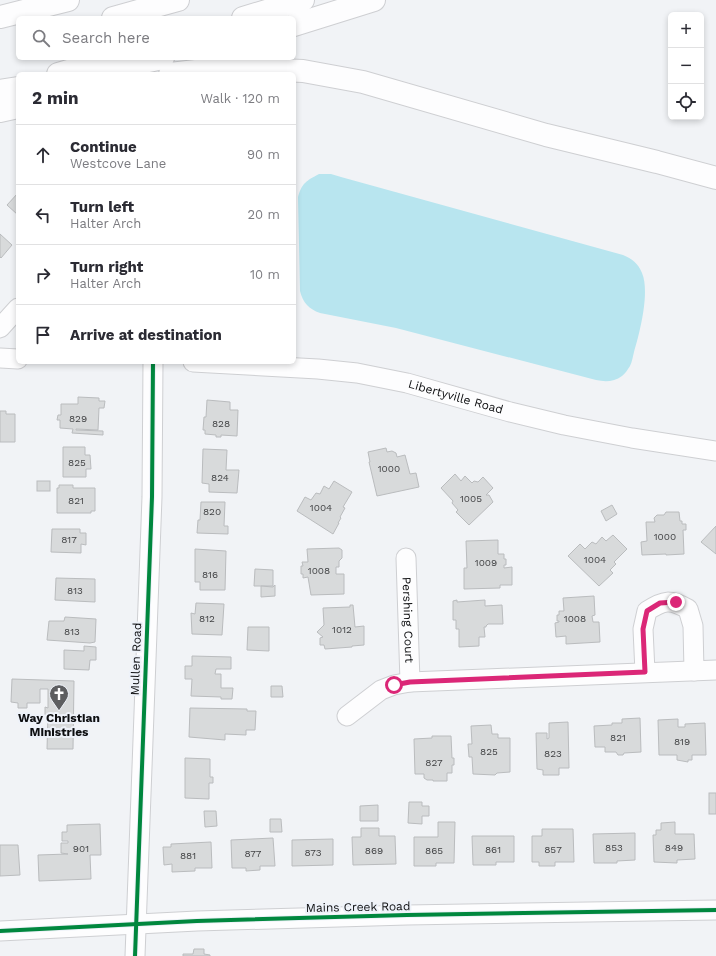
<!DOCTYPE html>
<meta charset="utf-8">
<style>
:root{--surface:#fff;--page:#f2f2f3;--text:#2b2b33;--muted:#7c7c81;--line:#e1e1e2}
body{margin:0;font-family:"Work Sans",sans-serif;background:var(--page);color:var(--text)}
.controls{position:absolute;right:12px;top:12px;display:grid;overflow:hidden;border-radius:6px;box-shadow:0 2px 6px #0003}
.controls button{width:36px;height:36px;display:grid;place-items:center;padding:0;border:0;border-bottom:1px solid var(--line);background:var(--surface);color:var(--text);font:20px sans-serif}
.stop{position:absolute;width:12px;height:12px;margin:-9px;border:3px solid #db2777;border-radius:50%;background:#fff}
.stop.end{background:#db2777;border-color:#fff;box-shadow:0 1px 4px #0008}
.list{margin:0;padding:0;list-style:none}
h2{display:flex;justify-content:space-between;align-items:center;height:52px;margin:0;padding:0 16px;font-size:17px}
h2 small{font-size:13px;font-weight:400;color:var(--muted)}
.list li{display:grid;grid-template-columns:26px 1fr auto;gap:12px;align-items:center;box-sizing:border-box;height:60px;padding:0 16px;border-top:1px solid var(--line)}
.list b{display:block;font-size:15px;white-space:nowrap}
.list p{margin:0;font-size:13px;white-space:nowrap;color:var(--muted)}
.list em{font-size:13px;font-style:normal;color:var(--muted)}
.icon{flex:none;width:22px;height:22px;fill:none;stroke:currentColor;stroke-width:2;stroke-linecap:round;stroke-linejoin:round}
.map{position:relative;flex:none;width:716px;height:956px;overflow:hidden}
.search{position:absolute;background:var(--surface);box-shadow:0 2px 6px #0003;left:16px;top:16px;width:280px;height:44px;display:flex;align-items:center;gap:10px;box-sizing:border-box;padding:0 14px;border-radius:6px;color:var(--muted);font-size:15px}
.panel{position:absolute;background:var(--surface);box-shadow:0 2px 6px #0003;left:16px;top:72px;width:280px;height:292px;border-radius:6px}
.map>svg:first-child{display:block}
.water{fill:#b8e5ef}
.building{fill:#d8dadb;stroke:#babcbe}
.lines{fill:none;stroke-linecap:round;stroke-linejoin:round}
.minor-casing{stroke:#cecfd2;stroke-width:21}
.motorway-casing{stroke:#cecfd2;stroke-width:24}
.minor{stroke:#fdfdfe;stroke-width:19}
.motorway{stroke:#fdfdfe;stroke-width:22}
.cycleway-casing{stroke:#eef2f9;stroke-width:6}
.cycleway{stroke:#00873e;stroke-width:4}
.route{stroke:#db2777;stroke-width:5}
.labels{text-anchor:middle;stroke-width:4;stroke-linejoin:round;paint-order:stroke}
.number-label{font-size:10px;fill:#414244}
.street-label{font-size:12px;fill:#0d0e10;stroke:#eef2f9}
.poi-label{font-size:12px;font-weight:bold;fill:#0d0e10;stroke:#eef2f9}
</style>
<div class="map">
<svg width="716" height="956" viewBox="0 0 716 956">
<rect width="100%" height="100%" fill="#f1f3f6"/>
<path class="water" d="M319,174H331L341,177L623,255C632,259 638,263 642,273C650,292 640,332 634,352C633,356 632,362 630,366C628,369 625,374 622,376C614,382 605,382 596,380L396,328L320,313C309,309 303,303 300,291L298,197C302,183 306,181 319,174Z"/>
<g class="building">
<polygon points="18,193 18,215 7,205"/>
<polygon points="0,234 12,245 1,258 0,257"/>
<polygon points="78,397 99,398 99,401 105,401 104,408 99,408 98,430 76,429 76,430 103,431 103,435 72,433 73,429 60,428 60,420 57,420 58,415 61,415 61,404 78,404"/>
<polygon points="207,400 230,402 230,410 238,410 237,436 221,435 221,437 216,437 216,435 205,434 205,430 203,430 204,417 206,417"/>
<polygon points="0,411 6,411 6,414 15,414 15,442 0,442"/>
<polygon points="63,447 85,447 85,455 90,455 91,469 86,469 86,477 63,477"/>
<polygon points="386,448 387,452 392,451 396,453 397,457 405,455 410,474 416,473 419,487 377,496 369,462 370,462 368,452"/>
<polygon points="203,449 227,450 226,470 239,470 237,493 209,492 209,484 202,483"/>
<polygon points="455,474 461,481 465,476 472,483 474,481 478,482 483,477 493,488 486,495 489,495 493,502 469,525 456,512 458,510 452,503 453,501 441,488"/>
<rect x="37" y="481" width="13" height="10"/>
<polygon points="334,481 352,492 343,507 345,508 340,517 341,518 338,523 339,523 333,534 297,511 305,497 311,500 316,493 320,494 324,486 329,489"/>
<polygon points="59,485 73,485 73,488 95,488 95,511 91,511 91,513 57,513 57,488 59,488"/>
<polygon points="201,502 225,502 224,526 228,526 228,534 197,533 198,520 200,520"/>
<polygon points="612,505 617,514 606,521 601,511"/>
<polygon points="666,512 679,512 680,521 682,521 682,524 686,524 686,530 683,530 684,554 666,555 666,554 642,555 641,542 647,541 646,522 655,522 654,518 657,515 664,515"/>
<polygon points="716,526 716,554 701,542"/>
<polygon points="52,529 80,529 80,533 86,533 86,545 81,544 81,553 51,552"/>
<polygon points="613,535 627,549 614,562 616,564 610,570 613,573 599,586 568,556 580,544 585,549 592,542 596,544 602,537 606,541"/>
<polygon points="498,540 498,554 504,554 504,559 506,559 506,565 504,565 504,568 512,567 512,585 500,585 500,588 464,589 464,568 467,568 466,541"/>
<polygon points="339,548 342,550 342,558 339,561 339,567 336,567 336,574 344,574 344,594 311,595 308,577 303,578 303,574 301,574 301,566 303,566 302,562 308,562 307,549"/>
<polygon points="195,549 226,551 225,590 200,590 200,582 195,582"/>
<polygon points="255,569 273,570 273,586 254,586"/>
<polygon points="56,578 95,579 95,602 55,600"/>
<polygon points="275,585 275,596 261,597 261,586 273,587"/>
<polygon points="594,596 595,615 592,616 593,622 599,622 600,642 566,644 566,636 556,637 555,623 559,622 559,621 557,621 557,615 559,615 559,611 564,611 563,598"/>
<polygon points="457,600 457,602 485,600 485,606 502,605 503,624 488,624 486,626 486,627 484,627 485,637 479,637 479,646 459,647 459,629 456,629 456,620 453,620 453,601"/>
<polygon points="196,603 224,604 222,635 192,634 191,613 195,614"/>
<polygon points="350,605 353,605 355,627 364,626 364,645 352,646 352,647 325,649 324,645 320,645 320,638 323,637 317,632 324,625 323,608 350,607"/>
<polygon points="65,617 96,619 95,642 90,643 47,640 49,621 64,621"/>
<polygon points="248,627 269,627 269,651 247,650"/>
<polygon points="84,646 96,647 96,660 90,660 89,670 64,669 64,650 84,651"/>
<polygon points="192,656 231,657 231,669 216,669 215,674 221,674 221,688 233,688 232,699 221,699 221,697 191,696 192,679 185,679 185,666 192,666"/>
<polygon points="12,679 74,681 73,749 47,749 48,715 45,715 45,707 48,708 48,689 40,689 40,703 27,703 27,708 18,708 18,703 11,702"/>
<polygon points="271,686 282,686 283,697 271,697"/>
<polygon points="190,708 247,709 247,711 256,711 255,730 246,730 246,735 225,734 225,740 189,737"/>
<polygon points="640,718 641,752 624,753 623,755 618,755 616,752 605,752 605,747 595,747 594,726 612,725 612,723 622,723 622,719"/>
<polygon points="678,719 678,727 685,727 685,724 705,723 706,755 692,755 692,760 688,760 688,762 677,760 677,755 659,755 658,720"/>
<polygon points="568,722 569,768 559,768 559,775 543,775 543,770 537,769 536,733 547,733 547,739 549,738 549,723"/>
<polygon points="491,725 492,734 498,734 498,738 510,738 510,772 497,773 495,775 473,774 472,757 469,757 468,744 472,744 471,726"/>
<polygon points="432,736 451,736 452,758 454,758 454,765 452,765 452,773 447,773 447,781 433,781 433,780 427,780 424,778 424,774 415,774 414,739 432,738"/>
<polygon points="185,758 210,759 210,777 213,777 213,783 209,783 209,799 185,798"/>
<rect x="709" y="793" width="7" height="21"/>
<polygon points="409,802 422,802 422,806 429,806 429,816 422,816 422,824 408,823"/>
<polygon points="378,805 378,821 360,821 360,806"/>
<polygon points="204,811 216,811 217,826 205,827"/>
<polygon points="270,819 281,819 282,832 270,832"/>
<polygon points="438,822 455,822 454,863 436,863 436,866 414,866 414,837 438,837"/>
<polygon points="675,822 675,834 694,834 695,859 677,860 677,863 654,862 653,835 656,835 656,830 661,830 661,823"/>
<polygon points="100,824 101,855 90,855 91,879 39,881 38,855 68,854 61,853 61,843 68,843 68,841 62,841 62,832 67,832 67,825"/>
<polygon points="361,828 379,828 379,836 395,836 396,864 353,865 352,837 361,837"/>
<polygon points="542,829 573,829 574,862 555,862 555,866 539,866 539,862 532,862 532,836 542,836"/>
<polygon points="635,833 635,860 617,861 617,863 594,863 593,834"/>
<polygon points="472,836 514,836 514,862 496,862 496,865 473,865"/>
<polygon points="273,838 275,866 260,866 260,870 246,871 246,868 232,868 231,840"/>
<polygon points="333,839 333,865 292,866 292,840"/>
<polygon points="211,842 212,868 195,868 195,871 172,872 172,864 164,865 163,847 171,847 171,844"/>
<polygon points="0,845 18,845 20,875 0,876"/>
<polygon points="194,949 204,949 204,954 210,955 210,956 183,956 183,954 193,954"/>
</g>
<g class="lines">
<defs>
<g id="minor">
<polyline points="0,328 18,308"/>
<polyline points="0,358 18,359"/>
<path id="s1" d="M193,362L318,369L357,373L407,383L510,412L564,425L632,438L716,451"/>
<path id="s2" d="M406,558L410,682"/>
<path d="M645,672L643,629L647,611C664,600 670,599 688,609L693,626L694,671"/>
<polyline points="347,716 381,690 394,685 410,682 716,670"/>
<polyline points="0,931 197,921 407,915 716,910"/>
<polyline points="135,956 152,497 153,362"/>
</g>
<g id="motorway">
<polyline points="0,17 68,0"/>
<polyline points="113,18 178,0"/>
<polyline points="243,18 303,0"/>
<polyline points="294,25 374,0"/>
<polyline points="58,74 99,62"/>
<polyline points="86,74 163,58"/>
<polyline points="170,74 196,71 258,69 303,71 363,82 546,135 657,162 716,178"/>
<polyline points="0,91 18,88"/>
<polyline points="0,111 18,107"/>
</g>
</defs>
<use href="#minor" class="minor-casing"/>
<use href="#motorway" class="motorway-casing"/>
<use href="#minor" class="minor"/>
<use href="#motorway" class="motorway"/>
<defs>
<g id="cycleway">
<polyline points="0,931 197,921 407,915 716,910"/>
<polyline points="135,956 152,497 153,362"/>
</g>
</defs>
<use href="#cycleway" class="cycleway-casing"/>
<use href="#cycleway" class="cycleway"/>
</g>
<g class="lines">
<polyline class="route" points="394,685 410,682 645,672 643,629 647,611 660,603 676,602"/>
</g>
<defs>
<symbol id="church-pin" viewBox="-11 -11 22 30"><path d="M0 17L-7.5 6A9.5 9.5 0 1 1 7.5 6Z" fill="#5d5e60" stroke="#eef2f9"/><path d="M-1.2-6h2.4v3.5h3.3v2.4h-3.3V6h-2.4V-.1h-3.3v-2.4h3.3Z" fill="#fff"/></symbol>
</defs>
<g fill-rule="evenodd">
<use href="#church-pin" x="48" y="683" width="22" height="30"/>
</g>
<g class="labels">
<g class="number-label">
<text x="78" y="422">829</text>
<text x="221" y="427">828</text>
<text x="77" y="466">825</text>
<text x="389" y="472">1000</text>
<text x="220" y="481">824</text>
<text x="471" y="502">1005</text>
<text x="76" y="504">821</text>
<text x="321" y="511">1004</text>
<text x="212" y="515">820</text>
<text x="665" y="540">1000</text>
<text x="69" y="543">817</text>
<text x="595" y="563">1004</text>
<text x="486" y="566">1009</text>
<text x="319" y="574">1008</text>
<text x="210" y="578">816</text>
<text x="75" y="594">813</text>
<text x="207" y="622">812</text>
<text x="575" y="622">1008</text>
<text x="342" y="633">1012</text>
<text x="72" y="635">813</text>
<text x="618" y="741">821</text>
<text x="682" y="745">819</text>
<text x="489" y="755">825</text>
<text x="553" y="757">823</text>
<text x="434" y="766">827</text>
<text x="614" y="851">853</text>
<text x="674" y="851">849</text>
<text x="81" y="852">901</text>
<text x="493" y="853">861</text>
<text x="553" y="853">857</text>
<text x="374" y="854">869</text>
<text x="434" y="854">865</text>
<text x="313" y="856">873</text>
<text x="253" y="857">877</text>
<text x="188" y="859">881</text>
</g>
<g class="street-label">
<text dy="4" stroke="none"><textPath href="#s1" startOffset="266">Libertyville Road</textPath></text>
<text dy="4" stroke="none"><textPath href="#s2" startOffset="62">Pershing Court</textPath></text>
<text transform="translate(136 659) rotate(-88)" y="4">Mullen Road</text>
<text transform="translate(358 907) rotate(-1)" y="4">Mains Creek Road</text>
</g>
<g class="poi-label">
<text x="59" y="722">Way Christian<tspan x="59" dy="14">Ministries</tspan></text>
</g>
</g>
</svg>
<div class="controls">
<button>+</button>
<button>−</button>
<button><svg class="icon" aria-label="locate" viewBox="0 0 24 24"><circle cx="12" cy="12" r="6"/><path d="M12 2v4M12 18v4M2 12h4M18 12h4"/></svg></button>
</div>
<div class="stop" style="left:394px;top:685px"></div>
<div class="stop end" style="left:676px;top:602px"></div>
<div class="search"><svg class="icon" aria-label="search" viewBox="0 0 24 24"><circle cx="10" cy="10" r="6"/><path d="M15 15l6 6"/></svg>Search here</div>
<section class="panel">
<h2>2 min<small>Walk · 120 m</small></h2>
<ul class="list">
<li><svg class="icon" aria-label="ahead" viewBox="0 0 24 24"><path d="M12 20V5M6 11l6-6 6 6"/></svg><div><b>Continue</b><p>Westcove Lane</p></div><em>90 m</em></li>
<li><svg class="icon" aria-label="left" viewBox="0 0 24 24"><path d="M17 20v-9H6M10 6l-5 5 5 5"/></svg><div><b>Turn left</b><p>Halter Arch</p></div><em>20 m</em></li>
<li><svg class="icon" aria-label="right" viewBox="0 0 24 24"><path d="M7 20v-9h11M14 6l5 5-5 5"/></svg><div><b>Turn right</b><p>Halter Arch</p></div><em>10 m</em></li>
<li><svg class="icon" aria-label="arrive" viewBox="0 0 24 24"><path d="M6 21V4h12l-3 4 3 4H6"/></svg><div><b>Arrive at destination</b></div></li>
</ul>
</section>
</div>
